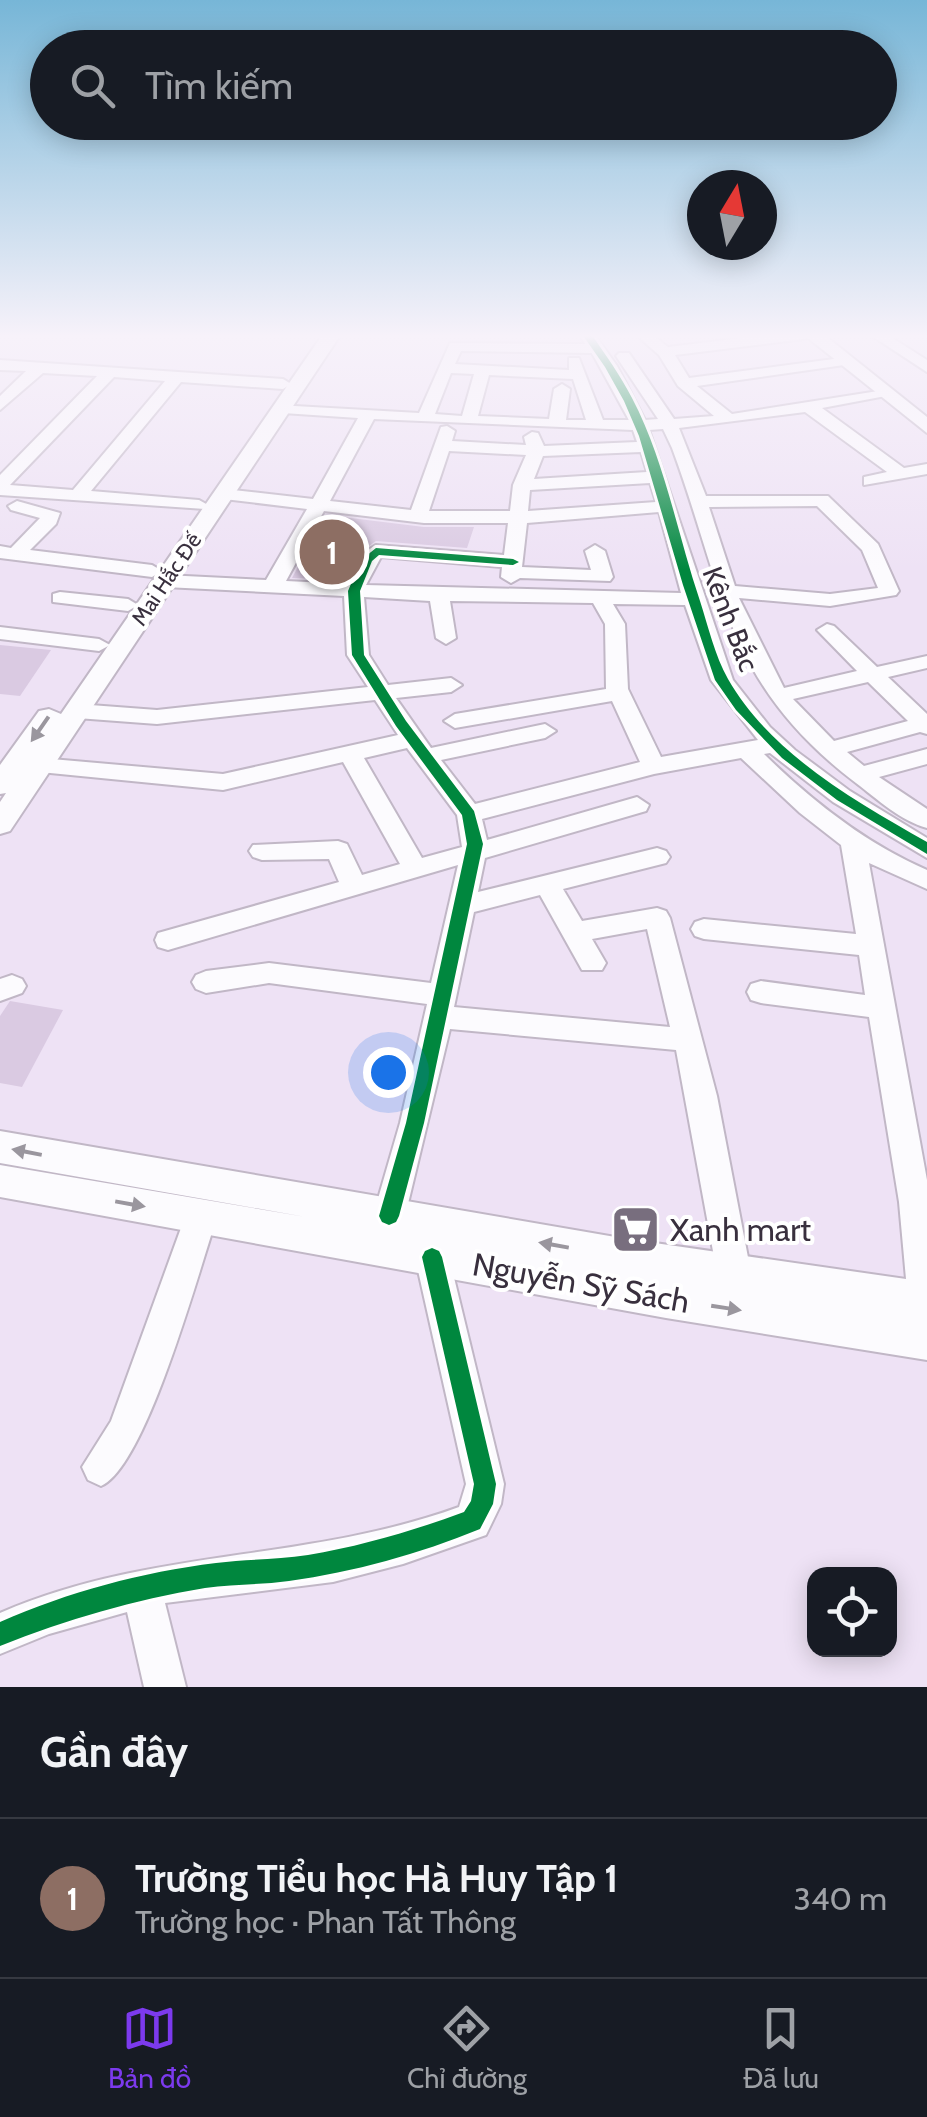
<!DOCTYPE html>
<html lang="vi">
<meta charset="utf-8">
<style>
:root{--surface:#171b24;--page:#242831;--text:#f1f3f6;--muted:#9ea1a6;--line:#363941;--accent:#7c3aed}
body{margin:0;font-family:Cabin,sans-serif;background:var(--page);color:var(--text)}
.controls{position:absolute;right:30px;bottom:30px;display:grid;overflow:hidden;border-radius:20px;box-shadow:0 5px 25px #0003}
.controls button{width:90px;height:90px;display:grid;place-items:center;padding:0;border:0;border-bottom:2px solid var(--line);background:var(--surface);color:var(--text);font:50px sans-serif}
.compass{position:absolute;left:687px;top:170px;width:90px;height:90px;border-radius:50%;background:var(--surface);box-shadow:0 5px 25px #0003;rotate:10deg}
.you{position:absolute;left:388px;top:1072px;width:35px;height:35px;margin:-25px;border:8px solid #fff;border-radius:50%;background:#1a73e8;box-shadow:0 0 0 15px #1a73e833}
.badge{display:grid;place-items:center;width:65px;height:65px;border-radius:50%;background:var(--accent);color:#fff;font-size:32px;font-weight:700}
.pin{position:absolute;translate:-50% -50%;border:5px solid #fff;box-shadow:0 2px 10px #0006}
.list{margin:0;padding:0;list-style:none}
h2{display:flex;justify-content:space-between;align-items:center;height:130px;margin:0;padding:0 40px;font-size:42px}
h2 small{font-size:32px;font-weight:400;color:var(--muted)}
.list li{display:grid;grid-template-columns:65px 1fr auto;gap:30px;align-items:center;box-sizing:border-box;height:160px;padding:0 40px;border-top:2px solid var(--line)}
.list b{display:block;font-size:38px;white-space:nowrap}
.list p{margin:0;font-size:32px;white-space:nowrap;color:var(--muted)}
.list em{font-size:32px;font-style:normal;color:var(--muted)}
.icon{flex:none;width:55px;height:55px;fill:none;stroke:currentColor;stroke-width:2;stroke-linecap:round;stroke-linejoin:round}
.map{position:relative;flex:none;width:927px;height:1687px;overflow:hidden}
.search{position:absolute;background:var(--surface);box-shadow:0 5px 25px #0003;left:30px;right:30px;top:30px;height:110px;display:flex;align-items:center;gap:25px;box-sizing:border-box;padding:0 35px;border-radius:55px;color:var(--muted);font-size:38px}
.sheet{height:290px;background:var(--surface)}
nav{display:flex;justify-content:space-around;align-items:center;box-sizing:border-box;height:140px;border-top:2px solid var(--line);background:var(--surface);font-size:28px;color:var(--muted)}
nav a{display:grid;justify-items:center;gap:5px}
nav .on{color:var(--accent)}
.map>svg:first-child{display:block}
.building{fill:#dacae2}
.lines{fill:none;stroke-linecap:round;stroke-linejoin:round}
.minor-casing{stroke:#c1b7c6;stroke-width:4}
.major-casing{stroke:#c1b7c6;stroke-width:4}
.minor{fill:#fcfbfe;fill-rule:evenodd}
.major{fill:#fcfbfe;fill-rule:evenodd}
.cycleway-casing{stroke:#fff;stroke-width:6}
.cycleway{fill:#00873e;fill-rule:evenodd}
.oneway{fill:#9a969e}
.labels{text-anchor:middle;stroke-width:8;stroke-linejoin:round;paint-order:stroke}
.far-street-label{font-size:22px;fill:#39303e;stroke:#fff}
.street-label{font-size:28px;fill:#39303e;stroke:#fff}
.near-poi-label{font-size:32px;fill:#39303e;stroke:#fff;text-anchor:start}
.near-street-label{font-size:32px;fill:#39303e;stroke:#fff}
</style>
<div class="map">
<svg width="927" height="1687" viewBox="0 0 927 1687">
<rect width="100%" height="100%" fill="#eee2f5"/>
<g class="building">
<polygon points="326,515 424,527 474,527 467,548 376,541 357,554 345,580 292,578"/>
<polygon points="0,645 51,650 20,696 0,694"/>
<polygon points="10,1001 63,1010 22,1087 0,1083 0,1016"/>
</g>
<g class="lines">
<defs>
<g id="minor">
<path d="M579,334H594L617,366L645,420L658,419L616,356L619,353H629L674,419L714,416L678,386L659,355L635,334H651L668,347L775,334H819L812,338L675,355L689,378L849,357V363L844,365L697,386L732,414L891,389V395L822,408L904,468L927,464V474L864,485V477L887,472L805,412L679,428L706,496H828L878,544L899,591L896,595L830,606L739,598L784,688L857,671L817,630L827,624L834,626L877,667L927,656V668L888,677L927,714V734L920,732L847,752L864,766L927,749V764L879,777L927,809V828C901,821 877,799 856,783C724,683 724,588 672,448L663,429L649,430L733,680L770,727L795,750L850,791L927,838V858L833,802L770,753L764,754C812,801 865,843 927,870V889L869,863L927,1180V1339L915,1335L910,1323L899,1202L869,1017L761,1003L751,1000L747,992L751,984L761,981L865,995L859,955L704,939L695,936L691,929L695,922L704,919L856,934L841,845L800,813L741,758L654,774L482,819L487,840L637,797L649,805L646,811L485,858L478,892L657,848L666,851L670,857L666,863L563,889L582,921L657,908L666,911L670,918L717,1096L751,1273L746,1284L734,1288L722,1284L717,1273L676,1050L450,1029L405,1216L400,1226L389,1230L378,1226L373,1216L400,1123L427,1004L269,983L206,993L196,989L192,982L196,975L206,971L269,963L431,983L458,865L168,950L158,947L155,940L158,933L339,882L329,859L262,860L253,857L249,851L253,845L338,841L347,844L362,875L400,864L343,762L223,790L40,772L28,765L40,758L223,774L398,735L375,700L157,724L77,718L66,711L77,704L157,710L368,687L347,655L344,596L165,587L155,581L165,575L266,580L307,509L224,499L215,494L224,489L313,499L358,418L283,413L275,408L277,405L419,413L450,343L586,344ZM461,351L592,353L629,420H603L579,358H569V370L455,364ZM451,373L474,374L462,416L435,414ZM489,375L573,379L586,420H566L570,389L562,384L554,389L549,419L478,416ZM374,419L633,430L637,442L544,446L538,433L532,432L524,437L526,445L452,441L455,431L447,426L441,427L411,510L330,501ZM449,451L526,455L513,485L510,511H429ZM641,452L647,472L534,479L543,456ZM650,483L656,502L528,511L530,490ZM817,506L862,550L878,588L830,594L735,586L709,507ZM324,511L424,523H508L504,555L376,545L360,556L347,584L286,581ZM659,512L681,593L366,585L381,557L502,567L501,577L511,583L520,578L610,581L613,577L605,551L595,545L585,551L591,570L522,567L527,523ZM364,597L430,601L436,638L446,644L456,638L450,601L593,603L605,624L606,689L455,714L444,721L455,728L612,701L640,762L475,804L441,760L545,738L556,731L545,724L431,748L396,698L451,692L462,685L451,678L388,685L369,655ZM613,604L685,605L711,680L758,740L661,757L628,689L625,624ZM868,682L908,721L834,741L793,699ZM407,748L457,815L462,847L422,858L364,758ZM540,895L582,970H602L606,963L592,939L647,929L670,1027L454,1007L474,912Z"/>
<polygon points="869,334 886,334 927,360 927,372"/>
<path d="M0,360L283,379L291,384L283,389L181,382L91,491L199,500L208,505L205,509L0,495V475L97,376L43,373L0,410V396L26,371L0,370ZM114,377L165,381L73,490L10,485Z"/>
<polygon points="17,501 60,513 56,524 30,550 152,565 162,571 152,577 0,558 0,546 11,548 40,518 11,510 8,506"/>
<polygon points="60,592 128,599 138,605 128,611 53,602 53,594"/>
<polygon points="0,627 99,639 110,645 99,651 0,639"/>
<polygon points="12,975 22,979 26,986 22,993 0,1001 0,979"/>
<path d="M201,1203L212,1207L217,1217C199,1270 146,1467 101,1486L88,1480L82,1467L111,1421L185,1217L190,1207Z"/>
<path d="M432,1242L444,1246L449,1257L504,1484L501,1504L486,1535L403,1564L333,1582L165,1603L186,1687H144L127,1612L49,1634L0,1654V1613C152,1547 305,1563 459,1507L466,1484L415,1257L420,1246Z"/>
</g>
<g id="major">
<polygon points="323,334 341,334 10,831 0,834 0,802 6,793 0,794 0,765 39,711 49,709 61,714"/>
<polygon points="803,334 823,334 927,417 927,433"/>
<polygon points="0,1131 627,1239 927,1282 927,1320 919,1319 927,1320 927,1360 666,1318 0,1197 0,1165 306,1217 0,1163"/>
</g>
</defs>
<use href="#minor" class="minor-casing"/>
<use href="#major" class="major-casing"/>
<use href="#minor" class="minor"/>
<use href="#major" class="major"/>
<defs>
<g id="cycleway">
<path d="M582,334H591C606,355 620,375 632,398C665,461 677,533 700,601C708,626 715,656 728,679C771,754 855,801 927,842V854L837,800L782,758L736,710L715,680L683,585L639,436L624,401L605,367Z"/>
<polygon points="376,548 513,559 519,562 513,565 379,555 372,561 360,591 364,655 406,721 474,811 483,844 424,1123 399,1216 396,1222 389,1225 382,1222 379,1216 406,1123 467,844 462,815 396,726 352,655 348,591 361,560"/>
<path d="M432,1248L439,1251L442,1257L496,1484L493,1504L480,1529C419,1554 354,1572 289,1581C261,1585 233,1584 205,1588C134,1600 67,1619 0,1646V1622C68,1592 142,1572 216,1563C246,1559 277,1560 308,1555C361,1546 413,1531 464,1512L471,1501L474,1484L422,1257L425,1251Z"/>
</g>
</defs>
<use href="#cycleway" class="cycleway-casing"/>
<use href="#cycleway" class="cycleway"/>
</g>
<defs><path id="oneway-solid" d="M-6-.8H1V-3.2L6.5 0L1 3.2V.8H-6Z" transform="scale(2.5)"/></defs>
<g class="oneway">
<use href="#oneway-solid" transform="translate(40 729) rotate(125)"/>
<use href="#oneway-solid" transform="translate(27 1152) rotate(-169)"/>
<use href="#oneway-solid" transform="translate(130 1204) rotate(10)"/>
<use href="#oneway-solid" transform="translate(554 1245) rotate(-170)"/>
<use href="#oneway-solid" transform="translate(726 1308) rotate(9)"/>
</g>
<linearGradient id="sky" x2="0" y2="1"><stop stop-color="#77b6d7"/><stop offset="0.59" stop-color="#f7f2fa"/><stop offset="1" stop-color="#f7f2fa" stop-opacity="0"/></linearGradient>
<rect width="927" height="570" fill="url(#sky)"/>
<defs>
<symbol id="supermarket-square" viewBox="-11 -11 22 22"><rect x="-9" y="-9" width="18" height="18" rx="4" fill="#786e7e" stroke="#fff"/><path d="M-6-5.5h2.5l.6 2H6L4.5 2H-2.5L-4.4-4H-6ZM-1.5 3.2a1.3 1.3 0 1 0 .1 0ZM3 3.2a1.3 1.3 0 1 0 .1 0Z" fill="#fff"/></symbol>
</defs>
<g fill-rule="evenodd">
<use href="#supermarket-square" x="608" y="1202" width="55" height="55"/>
</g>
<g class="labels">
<g class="far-street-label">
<text transform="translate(166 579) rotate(-56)" y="8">Mai Hắc Đế</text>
</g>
<g class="street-label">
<text transform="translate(731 619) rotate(69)" y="10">Kênh Bắc</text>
</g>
<g class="near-poi-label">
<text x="670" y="1241">Xanh mart</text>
</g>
<g class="near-street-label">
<text transform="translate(581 1283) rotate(10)" y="11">Nguyễn Sỹ Sách</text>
</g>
</g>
</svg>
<div class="controls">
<button><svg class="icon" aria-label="locate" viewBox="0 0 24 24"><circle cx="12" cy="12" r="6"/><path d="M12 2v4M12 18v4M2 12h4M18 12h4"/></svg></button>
</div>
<svg class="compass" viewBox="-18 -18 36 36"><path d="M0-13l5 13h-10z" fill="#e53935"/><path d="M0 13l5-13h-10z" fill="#9ea1a6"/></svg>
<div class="you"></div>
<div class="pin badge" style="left:332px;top:552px;background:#8d6e63">1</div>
<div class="search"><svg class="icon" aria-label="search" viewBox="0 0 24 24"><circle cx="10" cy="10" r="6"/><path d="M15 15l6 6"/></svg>Tìm kiếm</div>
</div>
<section class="sheet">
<h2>Gần đây<small></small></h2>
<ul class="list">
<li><span class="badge" style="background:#8d6e63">1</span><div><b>Trường Tiểu học Hà Huy Tập 1</b><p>Trường học · Phan Tất Thông</p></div><em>340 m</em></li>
</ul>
</section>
<nav>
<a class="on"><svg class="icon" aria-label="map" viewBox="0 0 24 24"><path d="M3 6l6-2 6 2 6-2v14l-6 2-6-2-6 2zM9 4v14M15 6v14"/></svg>Bản đồ</a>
<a><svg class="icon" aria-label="directions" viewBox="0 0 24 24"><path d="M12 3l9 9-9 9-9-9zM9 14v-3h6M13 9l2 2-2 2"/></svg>Chỉ đường</a>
<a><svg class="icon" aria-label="saved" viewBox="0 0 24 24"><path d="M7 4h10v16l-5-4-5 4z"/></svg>Đã lưu</a>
</nav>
